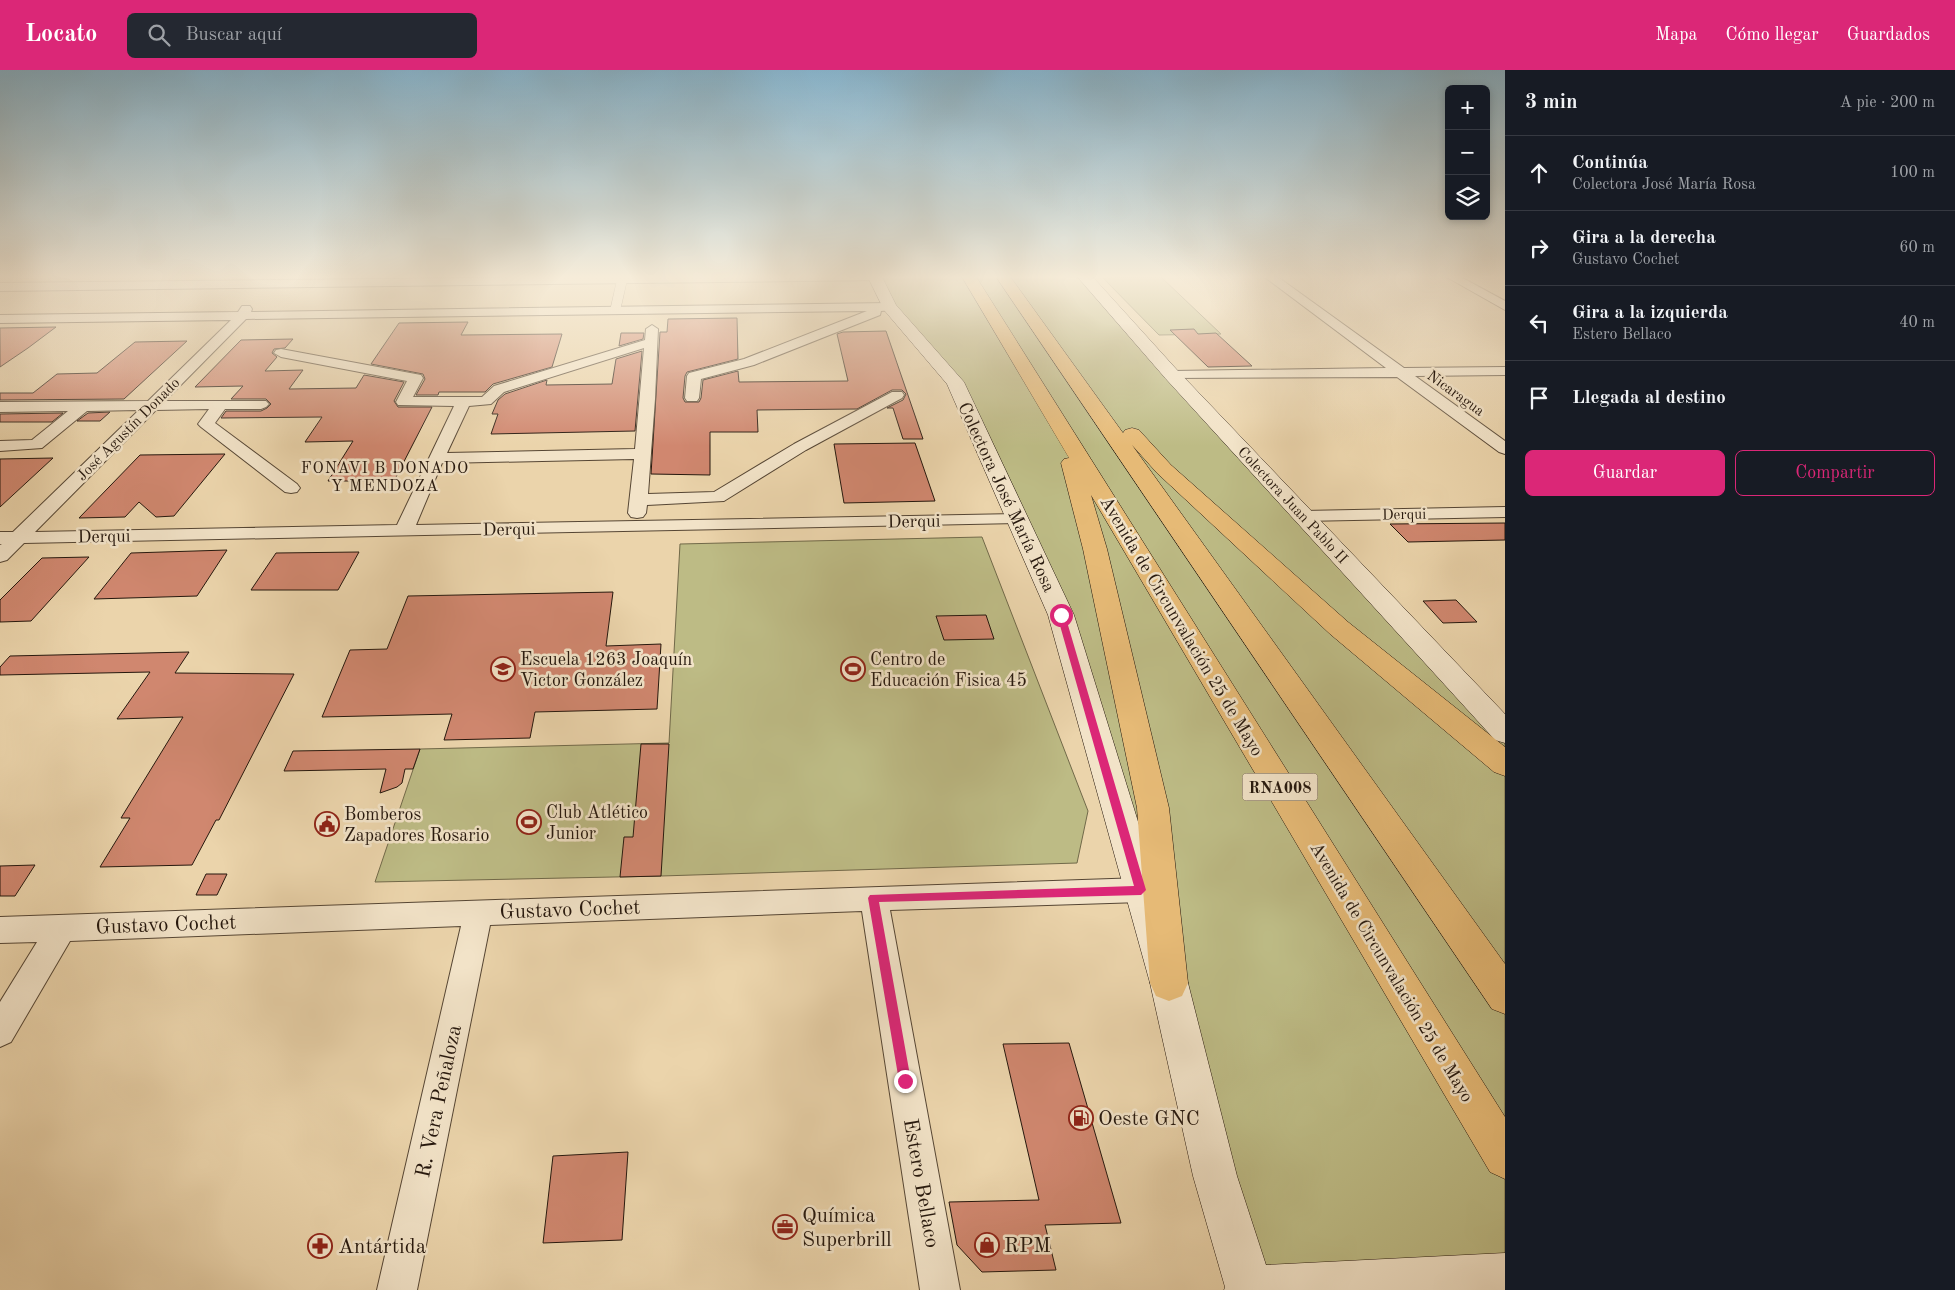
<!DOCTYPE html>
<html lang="es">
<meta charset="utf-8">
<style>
:root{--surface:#171b24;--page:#242831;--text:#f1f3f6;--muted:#9ea1a6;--line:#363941;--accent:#db2777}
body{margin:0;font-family:"Old Standard TT",serif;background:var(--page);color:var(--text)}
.controls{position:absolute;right:15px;top:15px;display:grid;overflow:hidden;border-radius:8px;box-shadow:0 2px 8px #0003}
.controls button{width:45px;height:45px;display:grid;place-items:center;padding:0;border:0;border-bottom:1px solid var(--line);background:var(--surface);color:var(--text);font:25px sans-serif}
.stop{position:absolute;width:15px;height:15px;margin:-11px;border:4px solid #db2777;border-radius:50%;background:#fff}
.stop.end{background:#db2777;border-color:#fff;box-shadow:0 1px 5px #0008}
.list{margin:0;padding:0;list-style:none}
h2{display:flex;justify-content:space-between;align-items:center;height:65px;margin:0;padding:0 20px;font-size:21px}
h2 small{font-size:16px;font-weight:400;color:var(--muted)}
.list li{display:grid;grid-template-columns:32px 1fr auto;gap:15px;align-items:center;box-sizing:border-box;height:75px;padding:0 20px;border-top:1px solid var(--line)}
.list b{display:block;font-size:19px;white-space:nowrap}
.list p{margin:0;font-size:16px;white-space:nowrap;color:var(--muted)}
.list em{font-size:16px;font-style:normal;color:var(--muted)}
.actions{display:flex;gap:10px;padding:15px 20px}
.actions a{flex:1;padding:11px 0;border:1px solid var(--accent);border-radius:8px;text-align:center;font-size:18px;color:var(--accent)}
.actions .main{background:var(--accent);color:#fff}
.icon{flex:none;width:28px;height:28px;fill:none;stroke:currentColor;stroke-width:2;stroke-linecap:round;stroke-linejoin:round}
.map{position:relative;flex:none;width:1505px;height:1220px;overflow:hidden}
header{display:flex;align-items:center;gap:30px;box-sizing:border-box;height:70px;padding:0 25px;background:var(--accent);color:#fff}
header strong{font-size:24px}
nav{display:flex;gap:28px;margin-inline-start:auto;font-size:18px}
.search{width:350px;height:45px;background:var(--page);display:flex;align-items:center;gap:12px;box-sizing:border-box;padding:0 18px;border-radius:8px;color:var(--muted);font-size:19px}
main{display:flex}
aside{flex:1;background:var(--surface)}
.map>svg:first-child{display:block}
.green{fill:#bdbb85;stroke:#716949}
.building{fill:#d0876f;stroke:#25170d}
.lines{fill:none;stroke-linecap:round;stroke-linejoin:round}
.pedestrian-casing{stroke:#564634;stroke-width:1}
.minor-casing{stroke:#564634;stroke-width:2}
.secondary-casing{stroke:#25170d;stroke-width:1}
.motorway-casing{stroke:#25170d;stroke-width:1}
.pedestrian{fill:#f2e3c8;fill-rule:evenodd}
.minor{fill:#f2e3c8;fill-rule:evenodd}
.secondary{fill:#f2e3c8;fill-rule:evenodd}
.motorway{fill:#e6ba76;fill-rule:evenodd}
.route{fill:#db2777}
.labels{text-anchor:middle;stroke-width:5;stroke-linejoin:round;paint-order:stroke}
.far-street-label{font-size:15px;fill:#25170d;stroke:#f2e3c8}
.far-neighbourhood-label{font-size:16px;letter-spacing:1px;fill:#25170d;stroke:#f2e3c8}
.shield{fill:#f2e3c8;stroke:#625445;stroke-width:1}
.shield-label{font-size:16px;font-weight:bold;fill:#25170d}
.street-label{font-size:18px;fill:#25170d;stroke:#f2e3c8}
.poi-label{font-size:18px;fill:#25170d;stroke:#f2e3c8;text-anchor:start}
.near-street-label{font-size:21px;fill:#25170d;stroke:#f2e3c8}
.near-poi-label{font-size:21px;fill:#25170d;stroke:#f2e3c8;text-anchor:start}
</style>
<header>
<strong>Locato</strong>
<div class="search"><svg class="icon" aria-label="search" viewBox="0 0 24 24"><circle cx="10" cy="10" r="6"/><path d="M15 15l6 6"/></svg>Buscar aquí</div>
<nav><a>Mapa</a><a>Cómo llegar</a><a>Guardados</a></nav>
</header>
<main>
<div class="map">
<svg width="1505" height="1220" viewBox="0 0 1505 1220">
<rect width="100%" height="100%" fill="#ebd4ab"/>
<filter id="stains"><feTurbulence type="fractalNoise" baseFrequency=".004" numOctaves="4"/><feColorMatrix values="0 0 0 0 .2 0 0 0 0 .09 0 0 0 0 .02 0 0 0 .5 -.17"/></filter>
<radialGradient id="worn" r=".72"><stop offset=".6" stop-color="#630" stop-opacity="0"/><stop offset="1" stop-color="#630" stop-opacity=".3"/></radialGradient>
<g class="green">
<polygon points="874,205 1083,205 1505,662 1505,1220 1250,1220 1061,545 955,312 889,237"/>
<polygon points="1161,207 1221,264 1159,265 1103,208"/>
<polygon points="982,467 1088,741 1077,793 661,806 375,812 420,679 669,673 680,474"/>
</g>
<g class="building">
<polygon points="737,248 738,289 687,302 685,306 683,328 685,332 699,332 701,328 703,310 738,301 739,312 848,311 837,264 843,262 886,261 923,369 903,369 893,338 887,338 903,330 906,324 902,320 892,320 857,339 757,340 758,362 710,362 710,405 651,404 660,262 667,262 668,249"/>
<polygon points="468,252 461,265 562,264 552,297 493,314 485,322 439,322 438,325 416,325 425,309 423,304 371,294 399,253"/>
<polygon points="56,257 28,278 0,297 0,258"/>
<polygon points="1194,259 1198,264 1216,263 1252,296 1208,297 1170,260"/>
<polygon points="621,263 644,263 643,269 619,276"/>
<polygon points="293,269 285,278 274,279 272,283 277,287 265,301 303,300 289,319 356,318 364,305 404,312 394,331 398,337 432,337 394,411 328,411 353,371 305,372 322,347 221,348 226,341 261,341 267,338 271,334 266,329 231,329 243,316 195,317 241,270"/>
<polygon points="187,271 124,329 0,330 0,323 33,323 57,304 97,303 135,272"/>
<polygon points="642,281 635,361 491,364 498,344 492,344 498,330 505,324 547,310 546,315 612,314 616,289"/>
<polygon points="110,342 100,351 77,351 88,343"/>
<polygon points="63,343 52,352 0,352 0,344"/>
<polygon points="915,373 935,431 844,433 834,374"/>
<polygon points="225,384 174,446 156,447 139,432 125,447 79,448 140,385"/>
<polygon points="53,388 0,437 0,389"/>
<polygon points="1505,453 1505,470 1408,472 1390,454"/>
<polygon points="227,480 197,526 94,529 131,483"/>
<polygon points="359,482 338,520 251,520 276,483"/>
<polygon points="89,487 31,551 0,552 0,530 42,488"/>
<polygon points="613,522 606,576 661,574 657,639 535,642 530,668 444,670 452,644 322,647 350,580 387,579 408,526"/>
<polygon points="1456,530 1477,552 1443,553 1423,531"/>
<polygon points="986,545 994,569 944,570 936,546"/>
<polygon points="189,582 175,603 294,604 219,750 216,750 192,795 100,797 130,748 121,748 183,647 117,649 150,602 0,605 0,597 10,586"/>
<polygon points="641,674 669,674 661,806 620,807 624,767 633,767"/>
<polygon points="420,679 413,699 405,699 402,713 397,717 380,723 386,699 284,701 293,681"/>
<polygon points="35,795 15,826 0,826 0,796"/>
<polygon points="206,804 227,804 217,825 196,825"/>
<polygon points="1069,973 1121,1153 1045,1155 1056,1200 982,1202 957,1175 949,1132 1039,1130 1003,974"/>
<polygon points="628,1082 622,1170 543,1173 553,1086"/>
</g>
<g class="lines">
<defs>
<polygon id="pedestrian" points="622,207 627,210 620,241 615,244 610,241 617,210"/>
<g id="minor">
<polygon points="749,205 879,205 881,207 875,210 0,221 0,213"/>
<polygon points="1262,205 1275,205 1404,298 1505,297 1505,305 1415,306 1505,371 1505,384 1499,382 1397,307 1167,308 1165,305 1167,302 1172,301 1386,298"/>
<polygon points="1443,205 1457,205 1505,231 1505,240"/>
<path d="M889,233L893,234L895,237L893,240L881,241L880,245L754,295L701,309L699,328L697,331H687L685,328L687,306L689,303L744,289L867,241L246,249L165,331H266L269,334L266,337L261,339H225L215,353L297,414L300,418L297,422L291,423L285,422L201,357L198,354L209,339L156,340L35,462L397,455L454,336L398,335L396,332L407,311L281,287L274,283L276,280L281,279L421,305L423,308L413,327H482L494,316L645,270L646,259L652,255L658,259L655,329L648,424L714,422L794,374L892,322H902L904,325L902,328L806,380L724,431L647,435L646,443L643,447L637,448L631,447L628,443L634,389L442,393L416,455L1017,444L1023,445L1026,449L1023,453L24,473L7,490L0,492V475L2,474H0V462H13L139,340L87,341L42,378L0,381V371L32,370L68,341L0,342V332L148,331L231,250L0,253V245L238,242L242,236H250L252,239L251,242ZM644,278L635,379L447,383L469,336L491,334L504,322Z"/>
<polygon points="1505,437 1505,447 1303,451 1297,450 1294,446 1297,442 1303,441"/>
<polygon points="1141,808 1151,811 1155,820 1151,829 1141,832 890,840 960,1220 920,1220 862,841 490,855 417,1220 377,1220 461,856 70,871 11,972 0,977 0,932 37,872 0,873 0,847"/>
</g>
<g id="secondary">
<polygon points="867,205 881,205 896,235 964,312 1074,545 1188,913 1237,1106 1266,1195 1505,1183 1505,1220 1224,1220 1225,1217 1193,1106 1150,913 1048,545 947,314 884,240"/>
<polygon points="1076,205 1091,205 1178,301 1505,644 1505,673 1495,670 1166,309"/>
</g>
<g id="motorway">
<polygon points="961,205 975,205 1505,1047 1505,1109 1490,1102 1091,425 1107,479 1169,738 1188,913 1182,926 1169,931 1156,926 1150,913 1137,738 1083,479 1061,393 1064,389 1069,388"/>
<polygon points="995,205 1009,205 1123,363 1125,360 1132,358 1139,360 1171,395 1348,552 1505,677 1505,706 1494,702 1330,564 1157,403 1132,375 1505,894 1505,944 1492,939"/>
</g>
</defs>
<use href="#pedestrian" class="pedestrian-casing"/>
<use href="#minor" class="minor-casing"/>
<use href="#secondary" class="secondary-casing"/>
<use href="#motorway" class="motorway-casing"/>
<use href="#pedestrian" class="pedestrian"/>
<use href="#minor" class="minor"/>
<use href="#secondary" class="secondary"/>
<use href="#motorway" class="motorway"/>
</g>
<linearGradient id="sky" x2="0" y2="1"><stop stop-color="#88b6cf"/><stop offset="0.55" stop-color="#f6ecd9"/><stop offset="1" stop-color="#f6ecd9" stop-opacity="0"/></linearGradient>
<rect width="1505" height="376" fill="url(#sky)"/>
<polygon class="route" points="1058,543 1065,545 1146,820 1141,825 879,832 911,1011 909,1015 905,1017 900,1015 899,1011 868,828 870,825 1134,816 1057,545"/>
<defs>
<symbol id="school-ring" viewBox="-11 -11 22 22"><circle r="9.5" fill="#f2e3c8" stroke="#8f2418" stroke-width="1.5"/><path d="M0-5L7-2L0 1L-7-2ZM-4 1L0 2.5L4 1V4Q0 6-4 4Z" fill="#8f2418"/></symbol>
<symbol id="stadium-ring" viewBox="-11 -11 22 22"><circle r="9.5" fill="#f2e3c8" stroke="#8f2418" stroke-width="1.5"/><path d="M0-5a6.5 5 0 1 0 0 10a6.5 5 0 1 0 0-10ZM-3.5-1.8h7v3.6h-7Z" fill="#8f2418"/></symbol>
<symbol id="civic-ring" viewBox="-11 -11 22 22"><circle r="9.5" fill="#f2e3c8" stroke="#8f2418" stroke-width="1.5"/><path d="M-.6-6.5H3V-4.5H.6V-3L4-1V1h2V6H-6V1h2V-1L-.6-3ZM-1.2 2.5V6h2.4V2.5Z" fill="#8f2418"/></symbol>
<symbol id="fuel-ring" viewBox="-11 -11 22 22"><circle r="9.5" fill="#f2e3c8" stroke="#8f2418" stroke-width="1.5"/><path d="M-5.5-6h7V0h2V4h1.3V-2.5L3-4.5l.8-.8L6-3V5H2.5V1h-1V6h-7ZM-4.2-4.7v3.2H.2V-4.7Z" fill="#8f2418"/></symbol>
<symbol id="office-ring" viewBox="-11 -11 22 22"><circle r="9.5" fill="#f2e3c8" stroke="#8f2418" stroke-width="1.5"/><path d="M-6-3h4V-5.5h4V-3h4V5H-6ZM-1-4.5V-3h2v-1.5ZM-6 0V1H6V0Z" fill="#8f2418"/></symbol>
<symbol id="shop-ring" viewBox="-11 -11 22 22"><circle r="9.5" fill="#f2e3c8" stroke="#8f2418" stroke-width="1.5"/><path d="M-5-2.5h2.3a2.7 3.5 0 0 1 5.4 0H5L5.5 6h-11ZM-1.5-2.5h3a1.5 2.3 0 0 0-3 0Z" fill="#8f2418"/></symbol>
<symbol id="pharmacy-ring" viewBox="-11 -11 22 22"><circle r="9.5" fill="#f2e3c8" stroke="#8f2418" stroke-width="1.5"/><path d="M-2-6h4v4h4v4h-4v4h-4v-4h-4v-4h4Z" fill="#8f2418"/></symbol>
</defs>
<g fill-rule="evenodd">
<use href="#school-ring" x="489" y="585" width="28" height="28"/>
<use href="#stadium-ring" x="839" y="585" width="28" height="28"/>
<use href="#stadium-ring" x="515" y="738" width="28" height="28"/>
<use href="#civic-ring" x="313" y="740" width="28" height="28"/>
<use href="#fuel-ring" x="1067" y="1034" width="28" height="28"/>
<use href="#office-ring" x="771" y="1143" width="28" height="28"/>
<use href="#shop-ring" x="973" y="1161" width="28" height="28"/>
<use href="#pharmacy-ring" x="306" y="1162" width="28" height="28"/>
</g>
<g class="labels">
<g class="far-street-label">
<text transform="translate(1456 323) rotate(36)" y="5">Nicaragua</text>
<text transform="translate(128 359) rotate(-45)" y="5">José Agustín Donado</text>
<text transform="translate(1293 435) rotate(47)" y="5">Colectora Juan Pablo II</text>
<text transform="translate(1404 444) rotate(-1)" y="5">Derqui</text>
</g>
<g class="far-neighbourhood-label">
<text x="385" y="403">FONAVI B DONADO<tspan x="385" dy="18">Y MENDOZA</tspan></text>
</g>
<rect class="shield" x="1242.5" y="703.5" width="75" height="27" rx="4"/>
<g class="shield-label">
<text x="1280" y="723">RNA008</text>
</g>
<g class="street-label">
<text transform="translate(1007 427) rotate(65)" y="6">Colectora José María Rosa</text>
<text transform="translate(914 451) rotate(-1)" y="6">Derqui</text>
<text transform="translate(509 459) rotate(-1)" y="6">Derqui</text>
<text transform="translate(104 466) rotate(-1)" y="6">Derqui</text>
<text transform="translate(1182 556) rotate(59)" y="6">Avenida de Circunvalación 25 de Mayo</text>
<text transform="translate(1392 902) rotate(59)" y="6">Avenida de Circunvalación 25 de Mayo</text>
</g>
<g class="poi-label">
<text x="520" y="595">Escuela 1263 Joaquín<tspan x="520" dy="21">Victor González</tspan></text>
<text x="870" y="595">Centro de<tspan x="870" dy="21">Educación Fisica 45</tspan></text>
<text x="546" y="748">Club Atlético<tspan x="546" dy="21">Junior</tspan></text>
<text x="344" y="750">Bomberos<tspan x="344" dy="21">Zapadores Rosario</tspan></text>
</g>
<g class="near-street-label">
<text transform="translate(570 839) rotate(-2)" y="7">Gustavo Cochet</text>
<text transform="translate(166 854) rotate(-2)" y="7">Gustavo Cochet</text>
<text transform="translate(438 1031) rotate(-78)" y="7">R. Vera Peñaloza</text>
<text transform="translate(922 1113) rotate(80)" y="7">Estero Bellaco</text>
</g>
<g class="near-poi-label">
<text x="1098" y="1055">Oeste GNC</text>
<text x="802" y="1152">Química<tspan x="802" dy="24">Superbrill</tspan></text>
<text x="1004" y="1182">RPM</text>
<text x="338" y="1183">Antártida</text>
</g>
</g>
<rect width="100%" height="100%" filter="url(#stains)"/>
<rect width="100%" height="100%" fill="url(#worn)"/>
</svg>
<div class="controls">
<button>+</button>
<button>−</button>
<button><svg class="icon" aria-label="layers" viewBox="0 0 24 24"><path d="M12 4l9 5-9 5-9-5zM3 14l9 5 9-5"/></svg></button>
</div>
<div class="stop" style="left:1061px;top:545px"></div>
<div class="stop end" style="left:905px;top:1011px"></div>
</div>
<aside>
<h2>3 min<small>A pie · 200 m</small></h2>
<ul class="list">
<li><svg class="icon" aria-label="ahead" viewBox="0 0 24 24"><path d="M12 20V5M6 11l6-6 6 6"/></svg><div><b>Continúa</b><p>Colectora José María Rosa</p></div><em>100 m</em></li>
<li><svg class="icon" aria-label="right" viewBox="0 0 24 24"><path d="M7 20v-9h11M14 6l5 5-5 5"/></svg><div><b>Gira a la derecha</b><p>Gustavo Cochet</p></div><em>60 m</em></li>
<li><svg class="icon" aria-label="left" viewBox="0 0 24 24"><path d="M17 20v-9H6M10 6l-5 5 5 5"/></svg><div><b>Gira a la izquierda</b><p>Estero Bellaco</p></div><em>40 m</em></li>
<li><svg class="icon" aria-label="arrive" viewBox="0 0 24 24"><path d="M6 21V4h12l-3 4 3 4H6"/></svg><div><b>Llegada al destino</b></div></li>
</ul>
<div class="actions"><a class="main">Guardar</a><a>Compartir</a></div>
</aside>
</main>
